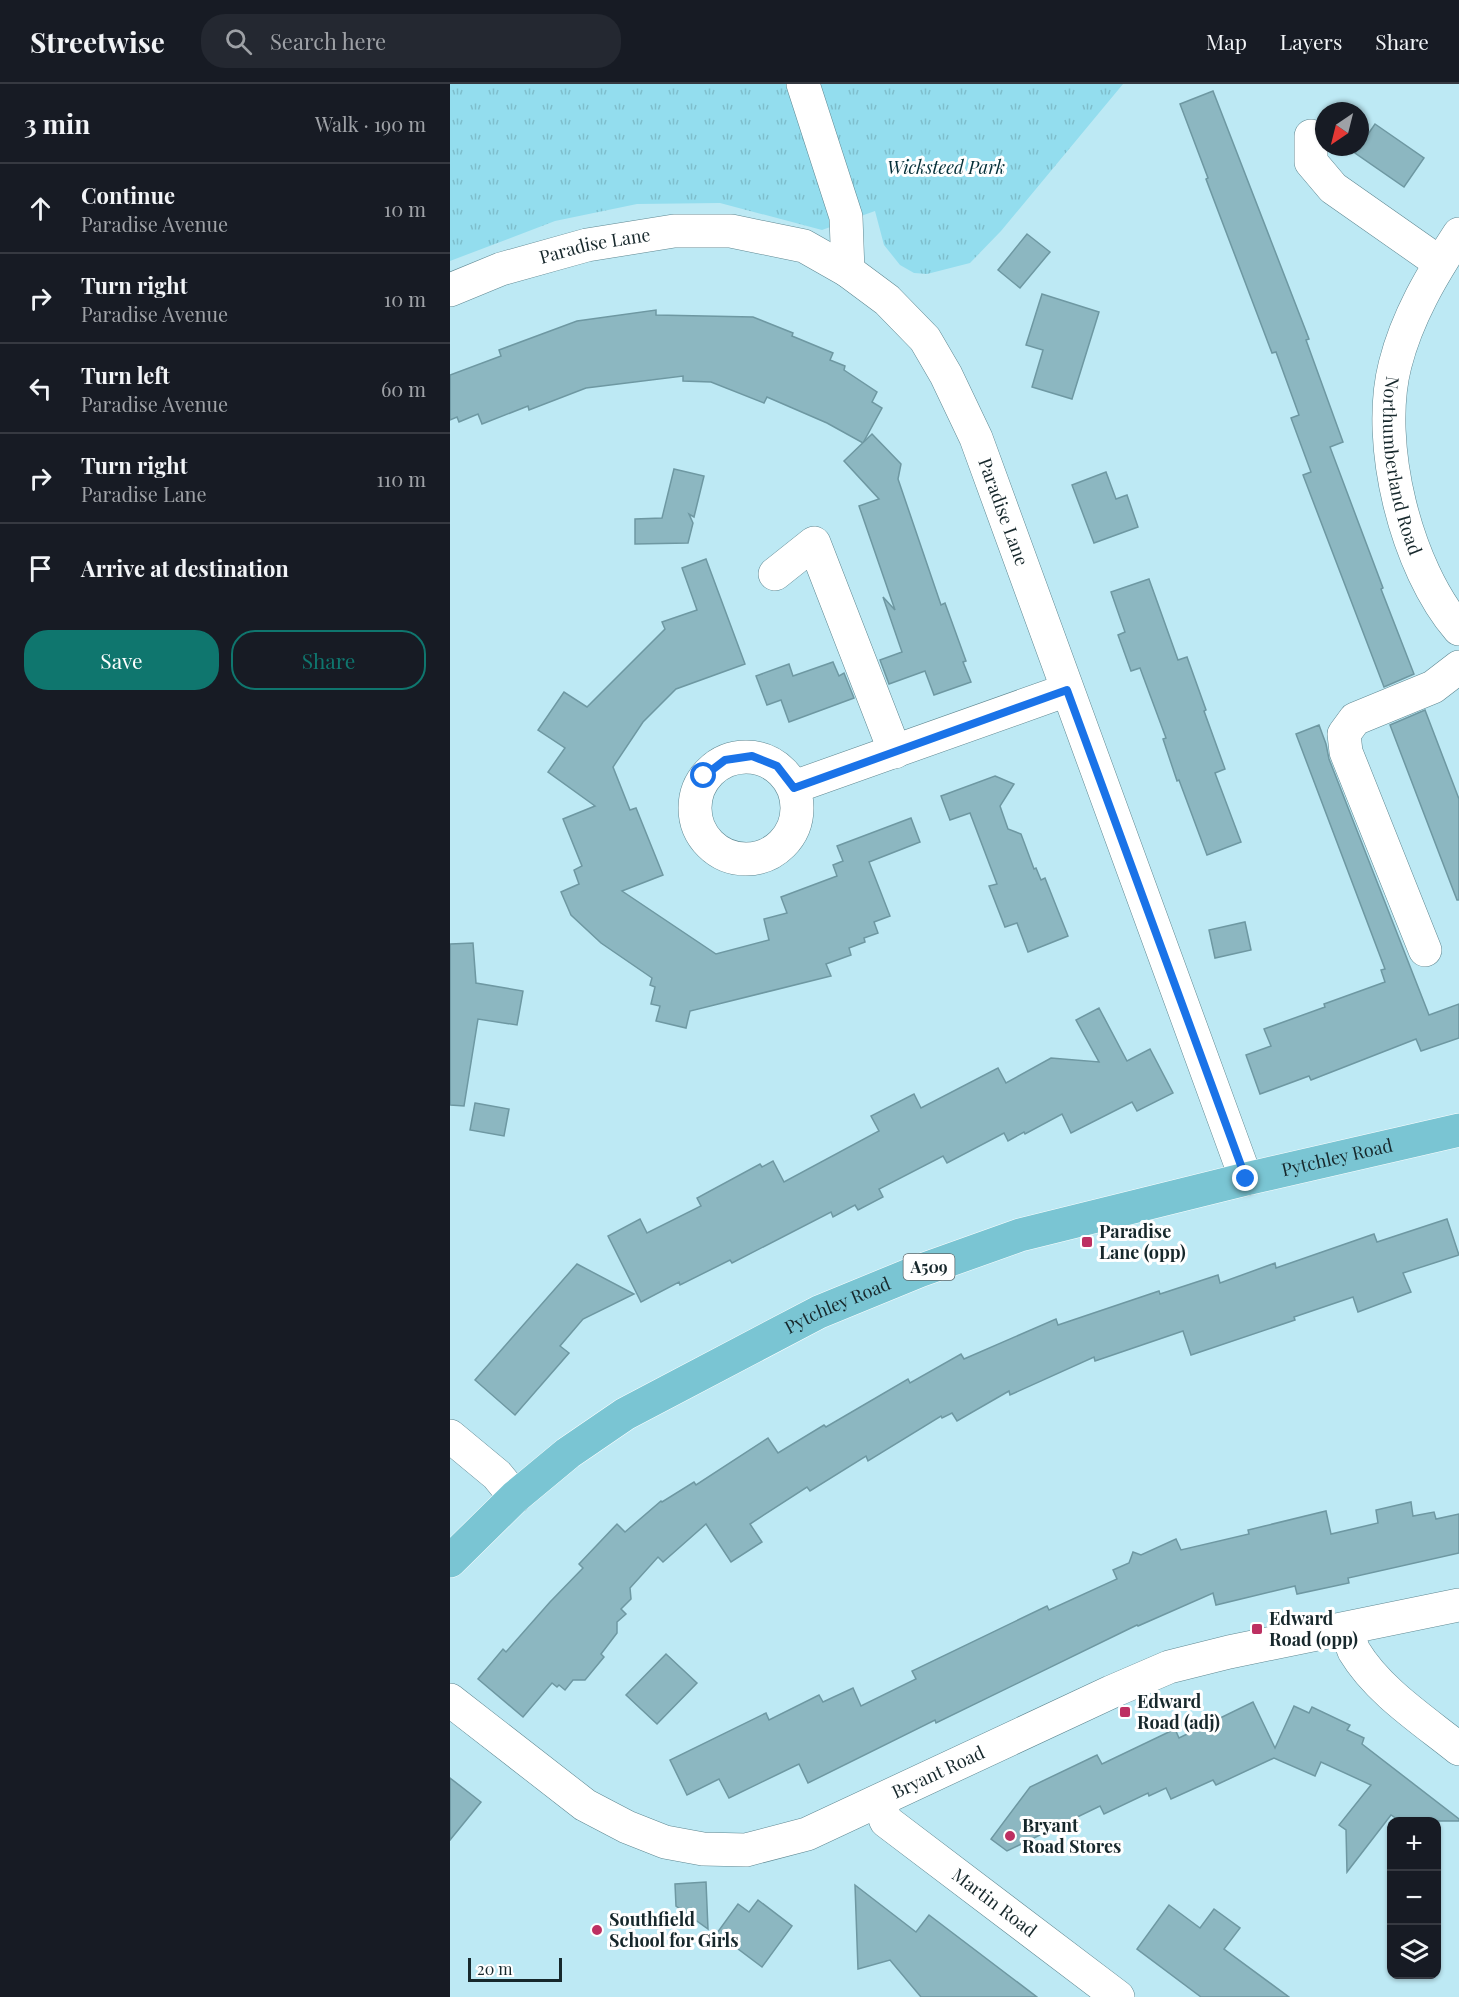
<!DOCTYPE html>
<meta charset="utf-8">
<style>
:root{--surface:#171b24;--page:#242831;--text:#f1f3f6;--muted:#9ea1a6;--line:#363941;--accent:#0f766e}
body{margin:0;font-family:"Playfair Display",serif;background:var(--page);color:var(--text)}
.controls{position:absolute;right:18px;bottom:18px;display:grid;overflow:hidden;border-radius:12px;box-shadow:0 2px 4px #0004}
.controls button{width:54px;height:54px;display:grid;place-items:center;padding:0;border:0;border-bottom:2px solid var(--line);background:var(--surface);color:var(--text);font:30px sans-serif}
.compass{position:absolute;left:865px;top:18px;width:54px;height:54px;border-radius:50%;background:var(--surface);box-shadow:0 2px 4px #0004;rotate:215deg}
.scale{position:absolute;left:18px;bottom:15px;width:94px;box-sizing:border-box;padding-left:6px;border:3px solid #17282c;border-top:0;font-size:16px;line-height:21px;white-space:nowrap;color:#17282c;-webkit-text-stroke:4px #fff;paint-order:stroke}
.stop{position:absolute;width:18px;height:18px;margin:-14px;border:4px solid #1a73e8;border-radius:50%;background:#fff}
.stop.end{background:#1a73e8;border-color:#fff;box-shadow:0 2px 6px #0008}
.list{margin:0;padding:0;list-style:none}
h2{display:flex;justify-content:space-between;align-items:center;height:78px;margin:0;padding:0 24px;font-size:26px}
h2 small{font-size:20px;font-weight:400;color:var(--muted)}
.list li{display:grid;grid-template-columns:39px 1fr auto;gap:18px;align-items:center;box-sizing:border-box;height:90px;padding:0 24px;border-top:2px solid var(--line)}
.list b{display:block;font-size:22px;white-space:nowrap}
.list p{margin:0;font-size:20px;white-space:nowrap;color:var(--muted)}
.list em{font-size:20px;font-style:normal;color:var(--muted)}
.actions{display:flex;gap:12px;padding:18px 24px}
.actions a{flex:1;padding:14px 0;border:2px solid var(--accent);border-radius:24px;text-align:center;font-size:21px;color:var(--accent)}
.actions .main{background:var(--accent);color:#fff}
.icon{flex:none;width:33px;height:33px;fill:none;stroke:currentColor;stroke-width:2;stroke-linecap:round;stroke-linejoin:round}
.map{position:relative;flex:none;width:1009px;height:1913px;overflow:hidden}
header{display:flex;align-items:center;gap:36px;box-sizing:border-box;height:84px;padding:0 30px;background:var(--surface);border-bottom:2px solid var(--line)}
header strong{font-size:28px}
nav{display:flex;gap:33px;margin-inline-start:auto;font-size:21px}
.search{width:420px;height:54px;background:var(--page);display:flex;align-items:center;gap:15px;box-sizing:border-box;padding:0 21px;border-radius:24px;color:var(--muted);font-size:22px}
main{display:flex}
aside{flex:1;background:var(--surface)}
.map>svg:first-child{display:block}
.grass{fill:url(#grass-tufts)}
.building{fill:#8cb7c1;stroke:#6e98a2;stroke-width:1.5}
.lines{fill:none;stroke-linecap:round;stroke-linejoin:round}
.minor-casing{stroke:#5e8791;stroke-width:34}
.major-casing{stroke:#fff;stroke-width:34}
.minor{stroke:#fff;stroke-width:33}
.major{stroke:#7ac5d3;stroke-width:33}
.route{stroke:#1a73e8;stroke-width:8}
.poi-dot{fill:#bd3062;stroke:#fff;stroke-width:2}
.labels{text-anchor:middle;stroke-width:6;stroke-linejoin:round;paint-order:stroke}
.shield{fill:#fff;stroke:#5d686b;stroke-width:1.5}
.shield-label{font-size:16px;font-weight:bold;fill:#17282c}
.park-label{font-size:18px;font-style:italic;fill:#052f38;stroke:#fff}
.street-label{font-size:18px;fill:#17282c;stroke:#fff}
.poi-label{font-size:18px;font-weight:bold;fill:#17282c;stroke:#fff;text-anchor:start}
</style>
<header>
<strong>Streetwise</strong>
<div class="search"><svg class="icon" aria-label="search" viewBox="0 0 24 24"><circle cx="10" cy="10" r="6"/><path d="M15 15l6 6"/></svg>Search here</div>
<nav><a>Map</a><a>Layers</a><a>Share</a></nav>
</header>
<main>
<aside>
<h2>3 min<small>Walk · 190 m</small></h2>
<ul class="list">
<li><svg class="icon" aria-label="ahead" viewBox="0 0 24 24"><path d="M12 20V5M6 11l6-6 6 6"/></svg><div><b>Continue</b><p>Paradise Avenue</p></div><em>10 m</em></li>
<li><svg class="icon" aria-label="right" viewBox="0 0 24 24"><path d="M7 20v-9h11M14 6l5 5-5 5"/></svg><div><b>Turn right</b><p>Paradise Avenue</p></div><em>10 m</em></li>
<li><svg class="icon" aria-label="left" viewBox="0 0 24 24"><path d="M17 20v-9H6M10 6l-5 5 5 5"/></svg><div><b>Turn left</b><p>Paradise Avenue</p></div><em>60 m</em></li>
<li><svg class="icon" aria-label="right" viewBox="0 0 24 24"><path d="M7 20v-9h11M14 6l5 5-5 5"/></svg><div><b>Turn right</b><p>Paradise Lane</p></div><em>110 m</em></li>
<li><svg class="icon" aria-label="arrive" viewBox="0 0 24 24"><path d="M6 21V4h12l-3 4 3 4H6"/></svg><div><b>Arrive at destination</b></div></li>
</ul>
<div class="actions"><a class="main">Save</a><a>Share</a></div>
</aside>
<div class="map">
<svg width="1009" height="1913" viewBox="0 0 1009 1913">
<defs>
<pattern id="grass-tufts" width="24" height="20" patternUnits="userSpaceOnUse" patternTransform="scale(1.5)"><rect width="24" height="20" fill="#93ddee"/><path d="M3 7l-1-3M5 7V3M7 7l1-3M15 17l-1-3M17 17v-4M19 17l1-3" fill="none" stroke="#7ebecc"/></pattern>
</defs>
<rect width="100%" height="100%" fill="#bde9f4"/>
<polygon class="grass" points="0,0 673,0 551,147 520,179 477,190 464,189 450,181 434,161 425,127 372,146 270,119 187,120 105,137 0,177"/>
<g class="building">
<polygon points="763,7 859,255 856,256 893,358 880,363 933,504 931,505 964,590 934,603 853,391 861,388 841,334 849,331 826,268 822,269 756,95 758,94 730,20"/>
<polygon points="925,40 974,74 954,103 905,69"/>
<polygon points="577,150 600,168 570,204 548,186"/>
<polygon points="592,210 649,228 622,315 582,303 593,266 576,261"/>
<polygon points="206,226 206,231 303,233 343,249 342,252 383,269 380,276 395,282 394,286 427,308 422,318 432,324 413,359 377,339 317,313 314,319 261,298 233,297 233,292 136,304 79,326 78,322 32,340 28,330 9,338 7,333 0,336 0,291 51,272 49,266 127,237"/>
<polygon points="422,350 451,380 448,395 491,521 495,519 516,577 513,578 521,598 484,611 475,587 439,600 430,576 452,568 433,513 445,526 409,422 429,415 394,377"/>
<polygon points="224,385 254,392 244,433 239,430 243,439 238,459 185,460 185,435 212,434"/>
<polygon points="656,388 666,415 677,411 688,443 644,459 622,401"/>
<polygon points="256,475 295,580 226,605 193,638 163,683 180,726 186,724 213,791 172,807 266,870 319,856 314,835 337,829 331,813 387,792 383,781 393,777 387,762 461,734 470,758 419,778 440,832 424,838 428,849 414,854 415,858 399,864 401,871 376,880 381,892 240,927 236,944 206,937 210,922 201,920 205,903 200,901 202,894 151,859 121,831 111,808 129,800 124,786 132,782 113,735 145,722 98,688 115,664 88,646 114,608 137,623 215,545 212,538 247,526 232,484"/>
<polygon points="699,495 728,576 737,573 756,626 754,627 775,685 765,689 791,758 757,771 729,696 727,697 713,655 716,654 690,584 681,587 668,551 675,548 661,508"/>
<polygon points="383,578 389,592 394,589 404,614 339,638 331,616 317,621 306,592 339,580 343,592"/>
<polygon points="975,626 1009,715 1009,816 1007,816 940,641"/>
<polygon points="869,641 876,660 879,675 979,931 1009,920 1009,954 971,967 966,955 861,996 859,992 810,1010 796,971 821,962 814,945 875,923 874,920 935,898 931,886 935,885 846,650"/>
<polygon points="545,692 564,700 550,722 558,745 571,750 584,785 586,784 591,796 595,794 618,852 578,868 567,839 555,843 539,802 547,800 520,729 500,736 491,712"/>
<polygon points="795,838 801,866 765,874 759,846"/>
<polygon points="23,859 26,899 73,907 67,941 28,935 14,1022 0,1021 0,860"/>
<polygon points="649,924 677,977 700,965 723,1009 687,1027 682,1018 621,1049 612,1030 575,1050 574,1048 558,1057 554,1049 497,1079 493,1072 429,1105 433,1113 408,1126 405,1121 383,1133 381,1128 282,1179 280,1176 230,1201 229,1198 191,1218 158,1152 190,1135 197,1149 251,1122 247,1114 310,1080 312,1083 323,1077 334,1098 429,1047 421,1032 464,1010 471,1024 548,984 556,999 601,974 649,978 626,936"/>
<polygon points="25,1019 59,1025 54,1052 20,1046"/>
<polygon points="997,1135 1009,1171 953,1189 961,1208 908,1228 903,1213 844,1233 845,1236 741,1271 733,1247 645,1277 644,1273 560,1311 559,1307 507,1337 502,1329 492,1334 491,1332 418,1377 416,1372 360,1407 357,1403 300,1440 312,1458 281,1478 256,1440 213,1478 208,1473 180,1504 181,1515 171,1525 176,1530 167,1538 167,1549 151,1570 154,1573 135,1596 123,1596 115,1606 109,1601 107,1603 102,1599 73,1633 28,1595 53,1565 56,1568 100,1518 133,1484 129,1480 167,1440 175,1448 211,1417 212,1418 244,1398 246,1401 318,1354 328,1369 374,1341 376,1343 458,1295 460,1299 511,1270 514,1275 606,1235 608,1241 709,1207 710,1210 768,1191 770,1199 825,1179 826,1184 924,1150 927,1158"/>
<polygon points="127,1180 184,1210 133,1235 110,1262 119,1269 65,1331 25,1296"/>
<polygon points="961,1418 963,1432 984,1428 986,1435 1009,1430 1009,1469 898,1494 899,1499 847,1510 845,1502 766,1521 763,1509 688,1542 687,1541 486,1639 485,1636 358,1699 349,1680 279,1714 269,1695 237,1711 220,1676 316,1629 319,1636 369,1611 373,1618 403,1604 411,1622 466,1595 462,1587 597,1522 599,1526 667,1495 663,1486 679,1479 683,1468 691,1471 726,1455 731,1466 799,1450 798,1446 876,1427 881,1450 928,1439 926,1426"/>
<polygon points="216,1570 247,1599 207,1640 176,1611"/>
<polygon points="803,1618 825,1664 844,1622 859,1629 862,1623 900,1641 897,1646 914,1654 912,1660 1009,1735 1009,1737 950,1737 941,1731 897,1788 896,1746 889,1741 921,1701 871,1678 865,1692 824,1674 766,1701 763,1696 721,1715 716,1704 699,1712 698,1709 654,1730 650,1722 557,1767 541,1755 580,1703 647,1671 652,1680 725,1645 729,1654"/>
<polygon points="0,1694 31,1718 0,1756"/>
<polygon points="256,1798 258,1845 226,1822 225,1800"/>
<polygon points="405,1801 466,1848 479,1831 587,1913 471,1913 440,1876 408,1885"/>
<polygon points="308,1816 342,1842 312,1883 267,1849 288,1820 299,1828"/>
<polygon points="719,1821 750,1844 764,1825 790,1844 774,1865 839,1913 751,1913 687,1865"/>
</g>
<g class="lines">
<defs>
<g id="minor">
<polyline points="353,0 396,133 398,187"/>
<polyline points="861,52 861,78 883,104 990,179"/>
<path id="s1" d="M1009,150C982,191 957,233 945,281C925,359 956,484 1009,545"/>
<path id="s2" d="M0,206L51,185L137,161L224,147H281L354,162L398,187L437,216L475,255L496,291L526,354L796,1095"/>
<polyline points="325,490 364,459 445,668"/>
<circle cx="296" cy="724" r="51"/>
<polyline points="344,703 617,606"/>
<polyline points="975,866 896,668 894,650 905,635 983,603 1009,583"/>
<polyline points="0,1352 47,1391 65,1413"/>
<path d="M898,1545C900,1552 901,1561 904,1567C928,1607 973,1636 1009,1665"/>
<path id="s3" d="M0,1616L135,1721L177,1743L215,1758L253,1765L296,1766L357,1750L661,1608L719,1583L779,1568L1009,1521"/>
<path id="s4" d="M429,1718L436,1737L668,1913"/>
</g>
<g id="major">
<path id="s5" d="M0,1477L65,1413L118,1369L175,1330L369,1228L469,1187L570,1151L796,1095L1009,1046"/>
</g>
</defs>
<use href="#minor" class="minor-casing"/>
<use href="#major" class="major-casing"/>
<use href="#minor" class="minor"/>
<use href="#major" class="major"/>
</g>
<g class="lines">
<polyline class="route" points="254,692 275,676 302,672 327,682 344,704 617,606 796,1095"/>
</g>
<g class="poi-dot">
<rect x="631" y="1152" width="12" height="12" rx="3"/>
<rect x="801" y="1539" width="12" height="12" rx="3"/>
<rect x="669" y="1622" width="12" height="12" rx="3"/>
<circle cx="560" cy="1752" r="6"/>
<circle cx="147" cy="1846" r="6"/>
</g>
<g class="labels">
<rect class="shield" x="453.5" y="1170" width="51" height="26" rx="4.5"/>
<g class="shield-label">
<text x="479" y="1189">A509</text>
</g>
<g class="park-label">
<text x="496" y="90">Wicksteed Park</text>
</g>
<g class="street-label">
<text dy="6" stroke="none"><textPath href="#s2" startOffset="152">Paradise Lane</textPath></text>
<text dy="6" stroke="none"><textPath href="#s1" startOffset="249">Northumberland Road</textPath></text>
<text dy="6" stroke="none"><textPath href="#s2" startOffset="708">Paradise Lane</textPath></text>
<text dy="6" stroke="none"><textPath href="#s5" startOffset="990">Pytchley Road</textPath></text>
<text dy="6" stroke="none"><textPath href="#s5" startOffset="468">Pytchley Road</textPath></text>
<text dy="6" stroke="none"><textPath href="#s3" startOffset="549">Bryant Road</textPath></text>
<text dy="6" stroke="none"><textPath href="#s4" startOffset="156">Martin Road</textPath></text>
</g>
<g class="poi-label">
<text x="649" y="1154">Paradise<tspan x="649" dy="21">Lane (opp)</tspan></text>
<text x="819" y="1541">Edward<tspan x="819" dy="21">Road (opp)</tspan></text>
<text x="687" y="1624">Edward<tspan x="687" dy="21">Road (adj)</tspan></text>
<text x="572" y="1748">Bryant<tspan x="572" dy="21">Road Stores</tspan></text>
<text x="159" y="1842">Southfield<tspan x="159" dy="21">School for Girls</tspan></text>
</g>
</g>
</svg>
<div class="controls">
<button>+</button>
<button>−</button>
<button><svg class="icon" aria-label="layers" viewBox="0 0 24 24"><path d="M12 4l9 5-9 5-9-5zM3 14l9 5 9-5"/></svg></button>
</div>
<svg class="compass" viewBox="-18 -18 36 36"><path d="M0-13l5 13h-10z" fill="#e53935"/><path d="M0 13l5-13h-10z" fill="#9ea1a6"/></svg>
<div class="scale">20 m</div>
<div class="stop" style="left:254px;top:692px"></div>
<div class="stop end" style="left:796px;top:1095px"></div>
</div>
</main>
